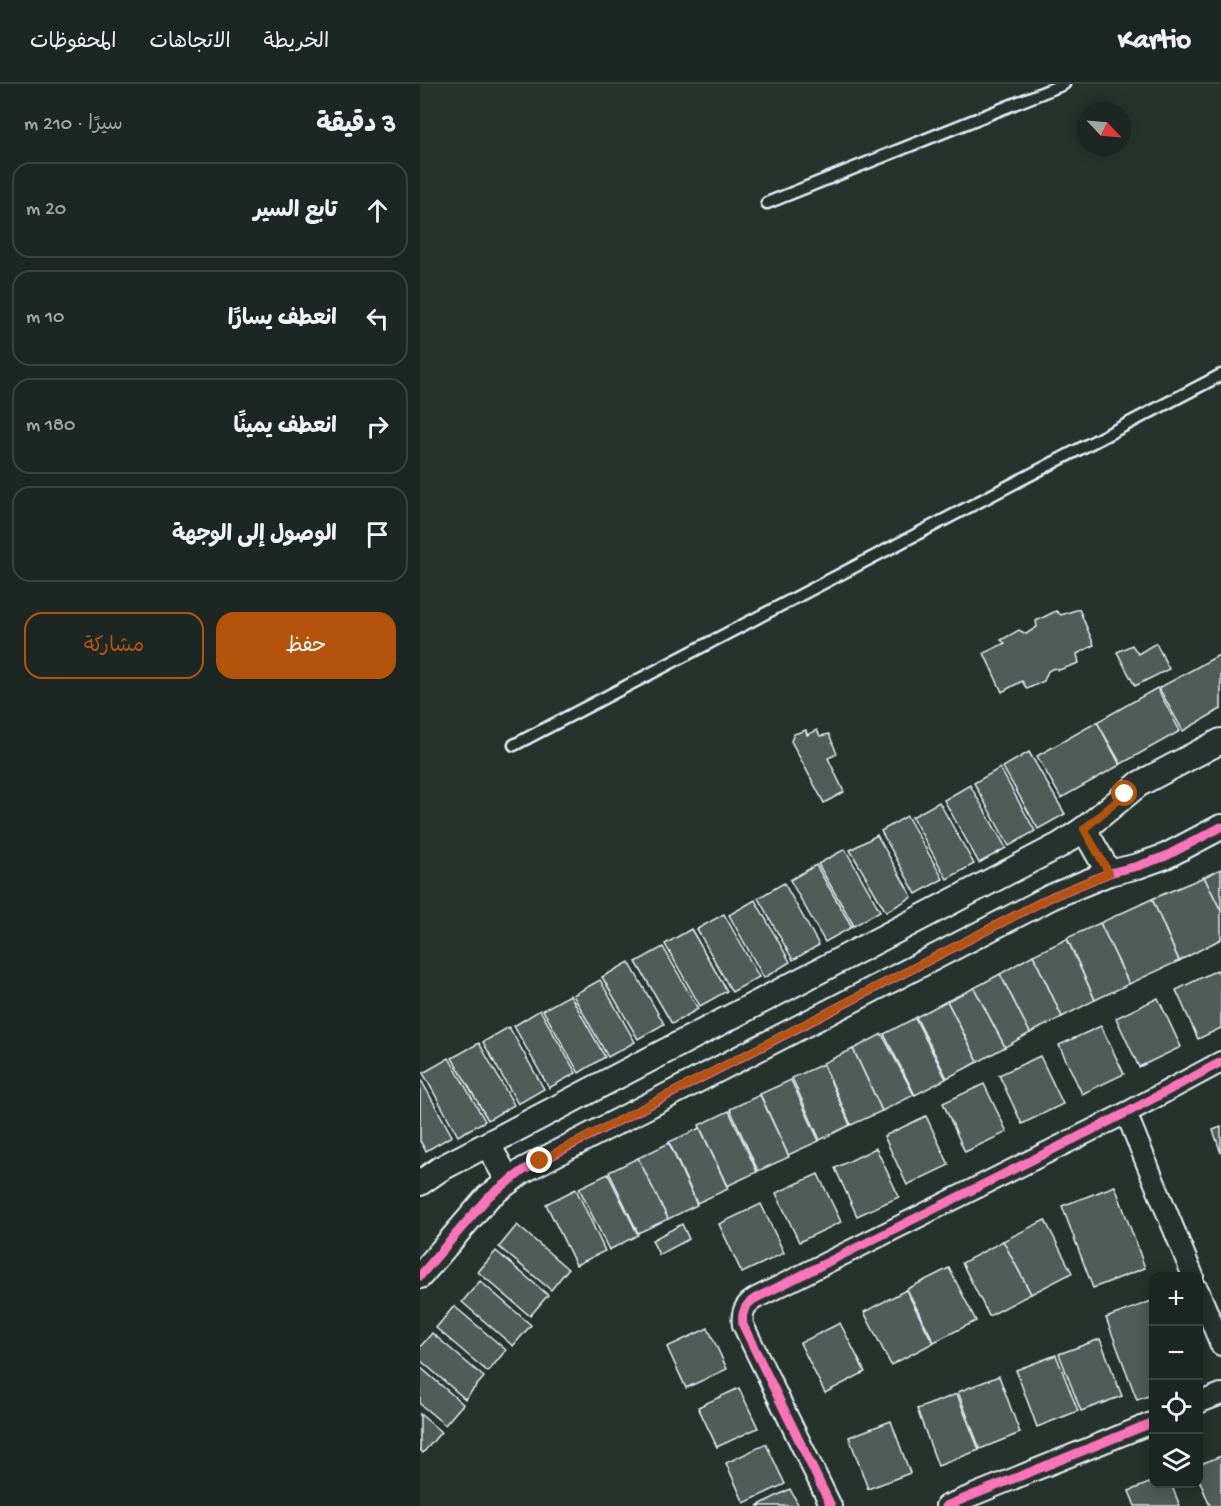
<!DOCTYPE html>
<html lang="ar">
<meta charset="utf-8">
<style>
:root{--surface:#1c2622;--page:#29322f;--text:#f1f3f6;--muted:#a0a5a5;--line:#3a4340;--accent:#b45309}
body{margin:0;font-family:"Gochi Hand","Playpen Sans Arabic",sans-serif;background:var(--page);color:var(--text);direction:rtl}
.controls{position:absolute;right:18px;bottom:18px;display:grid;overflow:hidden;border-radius:12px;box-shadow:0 3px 15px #0003}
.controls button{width:54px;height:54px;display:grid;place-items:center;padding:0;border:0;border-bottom:2px solid var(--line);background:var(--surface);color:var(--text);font:30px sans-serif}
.compass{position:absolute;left:657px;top:18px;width:54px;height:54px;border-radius:50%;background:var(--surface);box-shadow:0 3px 15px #0003;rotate:116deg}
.stop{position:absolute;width:18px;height:18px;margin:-14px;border:4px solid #b45309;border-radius:50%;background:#fff}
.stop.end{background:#b45309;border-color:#fff;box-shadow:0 2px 6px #0008}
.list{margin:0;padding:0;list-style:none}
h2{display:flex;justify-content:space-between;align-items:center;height:78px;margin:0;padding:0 24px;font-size:26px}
h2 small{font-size:20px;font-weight:400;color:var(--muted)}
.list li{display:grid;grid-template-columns:39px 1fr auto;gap:18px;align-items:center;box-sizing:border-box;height:96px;margin:0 12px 12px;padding:0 12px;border:2px solid var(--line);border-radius:18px}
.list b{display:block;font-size:22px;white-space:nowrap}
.list em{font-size:20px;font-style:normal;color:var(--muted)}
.actions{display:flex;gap:12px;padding:18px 24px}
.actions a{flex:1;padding:14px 0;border:2px solid var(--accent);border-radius:18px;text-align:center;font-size:21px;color:var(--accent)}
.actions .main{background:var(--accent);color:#fff}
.icon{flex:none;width:33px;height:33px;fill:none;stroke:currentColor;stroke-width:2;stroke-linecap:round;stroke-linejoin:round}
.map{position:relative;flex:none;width:801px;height:1422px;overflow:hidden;direction:ltr}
header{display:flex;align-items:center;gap:36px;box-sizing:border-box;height:84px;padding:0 30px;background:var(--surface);border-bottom:2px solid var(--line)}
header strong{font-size:28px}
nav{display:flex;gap:33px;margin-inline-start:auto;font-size:21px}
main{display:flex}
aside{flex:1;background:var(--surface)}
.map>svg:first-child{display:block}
.building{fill:#505c59;stroke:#e8f1f8;stroke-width:1.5}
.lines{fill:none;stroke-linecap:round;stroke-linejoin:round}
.service-casing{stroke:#e8f1f8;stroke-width:15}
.minor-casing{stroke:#e8f1f8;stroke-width:24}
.tertiary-casing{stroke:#e8f1f8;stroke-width:28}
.service{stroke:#26332d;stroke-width:10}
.minor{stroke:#26332d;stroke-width:20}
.tertiary{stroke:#26332d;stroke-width:24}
.cycleway-casing{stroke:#26332d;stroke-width:13}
.cycleway{stroke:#fb73b8;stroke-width:9}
.route{stroke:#b45309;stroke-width:8}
</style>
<header>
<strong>Kartio</strong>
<nav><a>الخريطة</a><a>الاتجاهات</a><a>المحفوظات</a></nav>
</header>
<main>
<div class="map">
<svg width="801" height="1422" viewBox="0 0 801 1422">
<rect width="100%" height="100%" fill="#26332d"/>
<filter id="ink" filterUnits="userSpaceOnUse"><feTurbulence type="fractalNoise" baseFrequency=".0167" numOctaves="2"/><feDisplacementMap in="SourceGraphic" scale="12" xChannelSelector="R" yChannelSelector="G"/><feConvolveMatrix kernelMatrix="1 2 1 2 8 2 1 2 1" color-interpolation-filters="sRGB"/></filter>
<g filter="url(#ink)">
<g class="building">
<polygon points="659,525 674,561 657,570 659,579 639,586 634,584 628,587 624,597 607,605 602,597 582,608 564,569 585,559 581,556 599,546 606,550 617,543 616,537 636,527 641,531"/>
<polygon points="736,559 749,585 715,602 697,568 712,561 718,570"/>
<polygon points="799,571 801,575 801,625 763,647 739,604"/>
<polygon points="737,604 760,647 701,680 677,638"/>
<polygon points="677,638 700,681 641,714 617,672"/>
<polygon points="386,646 387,651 397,646 400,652 409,650 417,670 408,674 424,708 404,719 371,657 374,650"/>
<polygon points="609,668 645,730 618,745 583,683"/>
<polygon points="580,684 615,747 589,762 554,699"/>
<polygon points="550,701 586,764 559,779 524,716"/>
<polygon points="519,718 554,780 527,795 492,733"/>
<polygon points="487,732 523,795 496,810 461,747"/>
<polygon points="457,751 492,813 466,828 430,766"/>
<polygon points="425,765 460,827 434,842 398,780"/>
<polygon points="396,781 432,843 405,858 370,796"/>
<polygon points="801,785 801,827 784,793"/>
<polygon points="784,793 801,827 801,855 759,877 732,815"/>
<polygon points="364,799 399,861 373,876 338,814"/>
<polygon points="732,815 759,877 709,900 680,839"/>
<polygon points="335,816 370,878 344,894 309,831"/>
<polygon points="304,830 339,893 312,908 277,845"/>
<polygon points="680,839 709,900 675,916 647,854"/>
<polygon points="271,845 307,907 280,922 245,860"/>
<polygon points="647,855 675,916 642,933 613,871"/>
<polygon points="243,863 278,925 252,940 216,878"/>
<polygon points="613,871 642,933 610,949 580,890"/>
<polygon points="209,878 244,940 218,955 182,893"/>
<polygon points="797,886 801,894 801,944 778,955 756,906"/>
<polygon points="580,890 610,949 585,963 554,904"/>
<polygon points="180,896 215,958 188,973 153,911"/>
<polygon points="554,904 585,963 558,978 527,917"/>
<polygon points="150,911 185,973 159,989 123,926"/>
<polygon points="738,914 761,963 719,983 696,934"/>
<polygon points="527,917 558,978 527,994 496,933"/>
<polygon points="120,926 156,989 129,1004 94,942"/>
<polygon points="495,934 526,995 495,1011 464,950"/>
<polygon points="681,942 704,990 662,1010 639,961"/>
<polygon points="89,943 124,1005 98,1020 63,958"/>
<polygon points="462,950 494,1011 462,1027 433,965"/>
<polygon points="59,959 94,1021 68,1036 32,974"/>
<polygon points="433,965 462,1027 431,1041 403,979"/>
<polygon points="620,972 643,1020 602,1040 579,991"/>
<polygon points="29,974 65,1037 38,1052 3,989"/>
<polygon points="403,980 430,1041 400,1056 372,994"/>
<polygon points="0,994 32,1052 6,1067 0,1057"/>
<polygon points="371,996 399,1057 368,1071 340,1010"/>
<polygon points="564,1000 587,1048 545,1068 523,1019"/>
<polygon points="340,1011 369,1073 338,1087 310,1025"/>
<polygon points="309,1027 337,1088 307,1102 279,1041"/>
<polygon points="506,1032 529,1081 487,1101 464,1052"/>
<polygon points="801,1043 801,1069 793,1046"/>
<polygon points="280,1044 308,1105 277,1119 249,1058"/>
<polygon points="249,1059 277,1121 248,1135 218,1074"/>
<polygon points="456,1064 479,1113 437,1132 415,1084"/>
<polygon points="218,1074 248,1135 218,1149 189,1088"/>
<polygon points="188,1090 218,1151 189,1166 159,1104"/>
<polygon points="398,1090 421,1138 379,1158 356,1109"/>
<polygon points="695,1102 725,1184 673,1204 642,1122"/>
<polygon points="156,1105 185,1167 156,1181 126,1120"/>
<polygon points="341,1120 364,1169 322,1189 299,1140"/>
<polygon points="625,1136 652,1189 611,1210 583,1157"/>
<polygon points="262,1140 269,1155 239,1171 232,1156"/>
<polygon points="97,1141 148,1185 131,1206 79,1163"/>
<polygon points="583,1157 611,1210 569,1232 542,1179"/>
<polygon points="76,1167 128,1211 110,1232 58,1188"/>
<polygon points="529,1184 556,1237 514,1258 487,1205"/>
<polygon points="60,1197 111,1241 93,1262 42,1218"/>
<polygon points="486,1206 513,1259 471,1281 444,1228"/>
<polygon points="734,1216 734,1310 717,1316 686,1234"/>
<polygon points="34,1222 86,1266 68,1288 16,1244"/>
<polygon points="420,1239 445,1288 405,1309 380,1259"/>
<polygon points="288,1244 307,1285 266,1304 247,1263"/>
<polygon points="12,1249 64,1293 45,1315 0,1276 0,1263"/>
<polygon points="680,1255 702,1312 661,1327 639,1270"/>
<polygon points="636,1271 658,1327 617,1343 596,1286"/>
<polygon points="0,1283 43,1320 25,1341 0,1320"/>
<polygon points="579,1292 600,1349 560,1365 538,1308"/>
<polygon points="319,1304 338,1344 297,1363 278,1323"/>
<polygon points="537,1310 559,1366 518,1382 497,1325"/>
<polygon points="0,1330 21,1348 3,1369 0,1366"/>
<polygon points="471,1337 490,1389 448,1405 429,1353"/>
<polygon points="346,1360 365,1400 324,1419 306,1379"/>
<polygon points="801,1372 801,1422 790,1422 778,1393 778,1381"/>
<polygon points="734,1397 734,1400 751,1400 760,1422 715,1422 709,1407"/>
<polygon points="370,1405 379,1422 337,1422"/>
</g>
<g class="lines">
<defs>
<g id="service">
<polyline points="347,119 644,0"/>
<polyline points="94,661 801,291"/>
</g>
<g id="minor">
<polyline points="706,1029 773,1192"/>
<polyline points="778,1206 801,1261"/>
<polyline points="778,1319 801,1310"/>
<path d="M411,1422L323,1241C321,1228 325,1220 336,1214L706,1029L801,978"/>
<polyline points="526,1422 734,1338"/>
</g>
<g id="tertiary">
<polyline points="664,745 689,789"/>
<polyline points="68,1061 88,1096"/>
<polyline points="0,1099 20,1085 640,761 664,745 719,700 801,657"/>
<polyline points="0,1192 68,1113 104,1086 631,813 689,789 718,782 746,772 801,743"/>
</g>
</defs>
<use href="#service" class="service-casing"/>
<use href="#minor" class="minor-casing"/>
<use href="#tertiary" class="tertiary-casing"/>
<use href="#service" class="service"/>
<use href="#minor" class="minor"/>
<use href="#tertiary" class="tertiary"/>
<defs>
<g id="cycleway">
<polyline points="0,1192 68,1113 104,1086 631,813 689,789 718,782 746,772 801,743"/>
<path d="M411,1422L323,1241C321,1228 325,1220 336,1214L706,1029L801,978"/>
<polyline points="526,1422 734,1338"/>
</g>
</defs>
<use href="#cycleway" class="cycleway-casing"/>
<use href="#cycleway" class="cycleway"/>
</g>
</g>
<g class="lines" filter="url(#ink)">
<polyline class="route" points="120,1077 631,813 689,789 664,745 705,710"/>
</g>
</svg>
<div class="controls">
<button>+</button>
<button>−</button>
<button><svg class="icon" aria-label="locate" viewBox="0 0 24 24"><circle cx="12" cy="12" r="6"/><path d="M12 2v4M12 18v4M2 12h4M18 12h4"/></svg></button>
<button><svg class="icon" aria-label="layers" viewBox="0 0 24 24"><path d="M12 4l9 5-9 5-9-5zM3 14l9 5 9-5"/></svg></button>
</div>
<svg class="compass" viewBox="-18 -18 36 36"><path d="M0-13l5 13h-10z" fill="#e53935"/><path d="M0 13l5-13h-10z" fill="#a0a5a5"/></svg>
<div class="stop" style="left:705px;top:710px"></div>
<div class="stop end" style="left:120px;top:1077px"></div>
</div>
<aside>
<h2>3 دقيقة<small>سيرًا · 210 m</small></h2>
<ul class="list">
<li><svg class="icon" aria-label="ahead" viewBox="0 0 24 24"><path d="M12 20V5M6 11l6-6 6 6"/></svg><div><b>تابع السير</b></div><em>20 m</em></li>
<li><svg class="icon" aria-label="left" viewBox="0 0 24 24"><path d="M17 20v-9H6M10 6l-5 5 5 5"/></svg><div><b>انعطف يسارًا</b></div><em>10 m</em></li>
<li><svg class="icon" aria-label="right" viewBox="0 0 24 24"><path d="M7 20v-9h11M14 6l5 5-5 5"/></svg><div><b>انعطف يمينًا</b></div><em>180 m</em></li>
<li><svg class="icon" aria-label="arrive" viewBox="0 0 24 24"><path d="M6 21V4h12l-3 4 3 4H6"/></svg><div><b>الوصول إلى الوجهة</b></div></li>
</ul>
<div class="actions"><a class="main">حفظ</a><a>مشاركة</a></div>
</aside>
</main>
